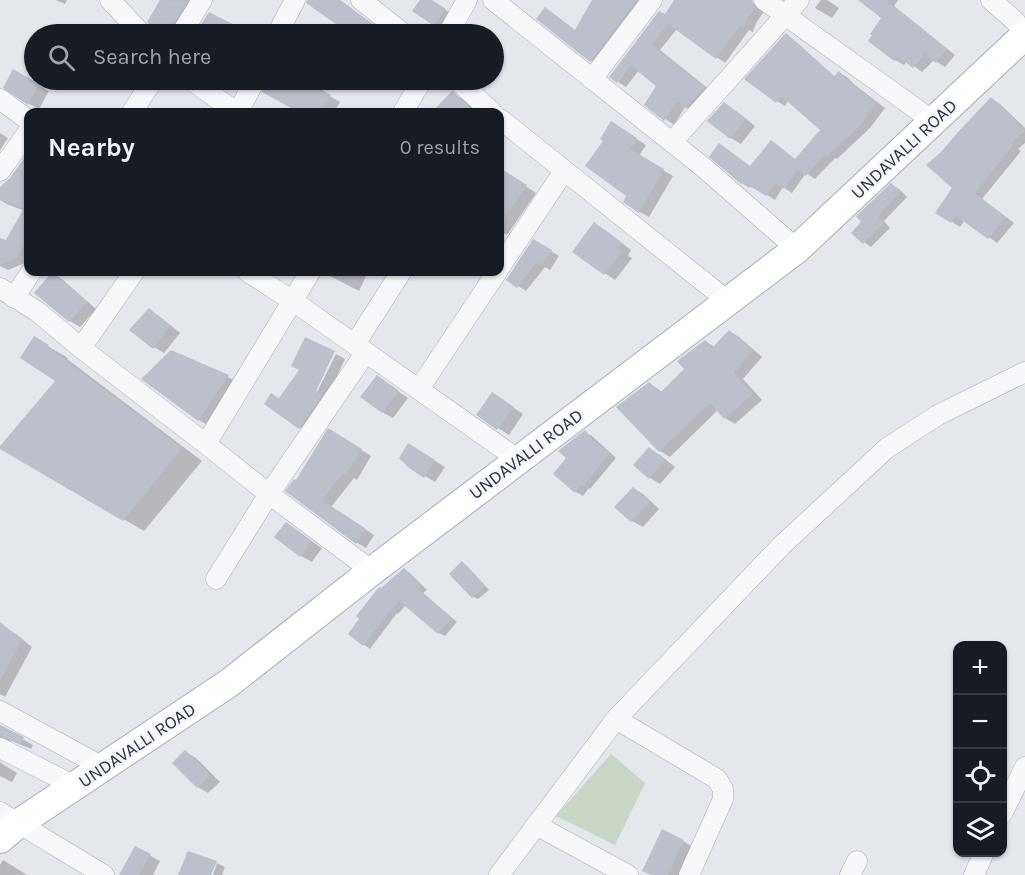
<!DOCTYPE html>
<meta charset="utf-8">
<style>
:root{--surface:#171b24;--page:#20242c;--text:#f1f3f6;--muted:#9ea1a6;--line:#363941}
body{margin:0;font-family:Karla,sans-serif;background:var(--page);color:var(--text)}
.controls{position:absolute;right:18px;bottom:18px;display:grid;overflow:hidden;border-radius:12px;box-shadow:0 2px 4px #0004}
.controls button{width:54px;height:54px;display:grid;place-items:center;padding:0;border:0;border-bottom:2px solid var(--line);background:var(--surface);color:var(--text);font:30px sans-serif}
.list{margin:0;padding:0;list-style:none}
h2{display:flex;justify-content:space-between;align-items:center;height:78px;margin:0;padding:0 24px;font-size:26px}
h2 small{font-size:20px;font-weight:400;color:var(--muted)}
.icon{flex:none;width:33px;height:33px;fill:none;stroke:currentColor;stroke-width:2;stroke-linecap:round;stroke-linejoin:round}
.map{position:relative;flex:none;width:1025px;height:875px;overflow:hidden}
.search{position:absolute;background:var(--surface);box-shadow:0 2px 4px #0004;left:24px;top:24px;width:480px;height:66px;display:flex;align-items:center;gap:15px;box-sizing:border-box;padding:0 21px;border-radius:33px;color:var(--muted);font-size:22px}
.panel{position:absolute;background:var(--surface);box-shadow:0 2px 4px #0004;left:24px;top:108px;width:480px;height:168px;border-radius:12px}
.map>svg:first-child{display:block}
.green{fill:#c9d6c5}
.shadow{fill:#0003}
.building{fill:#bbc0ca}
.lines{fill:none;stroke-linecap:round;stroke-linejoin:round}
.minor-casing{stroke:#a9aeb7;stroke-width:21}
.secondary-casing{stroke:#a9aeb7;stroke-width:30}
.minor{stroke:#f7f8fa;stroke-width:20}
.secondary{stroke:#fff;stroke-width:28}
.labels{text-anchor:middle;stroke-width:5;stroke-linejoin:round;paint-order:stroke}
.street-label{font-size:18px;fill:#2b3445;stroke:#f4f6f9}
</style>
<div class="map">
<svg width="1025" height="875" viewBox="0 0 1025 875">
<rect width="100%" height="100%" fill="#e4e7ec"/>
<polygon class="green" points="611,754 645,783 615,845 556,816"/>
<g class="shadow">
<polygon points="56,0 67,0 65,4"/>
<polygon points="162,0 202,0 181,34 159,34 155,32 149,22"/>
<polygon points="316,0 340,0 386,34 353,34 312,6"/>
<polygon points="421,0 430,0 455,16 445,31 414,10"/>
<polygon points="594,0 641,0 599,65 591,61 576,31"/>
<polygon points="675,0 749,0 761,9 763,13 756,23 753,32 749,30 725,63 677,29 660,50 710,90 695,112 685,107 674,125 646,105 658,85 639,70 626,87 618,82 665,16"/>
<polygon points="821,0 827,0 839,8 832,18 815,8"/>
<polygon points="861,0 898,0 894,6 955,55 945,67 934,60 922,72 907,61 904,65 895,60 870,41 883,18"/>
<polygon points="209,14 249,34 196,34"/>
<polygon points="786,35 794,40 835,77 840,73 848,78 855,85 885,108 870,128 837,159 835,158 815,179 806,173 792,193 783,187 775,200 751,185 750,188 742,183 751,167 771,142 796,160 822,130 788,101 785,106 777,101"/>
<polygon points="14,71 49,91 39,109 29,104"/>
<polygon points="104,80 119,80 117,85"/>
<polygon points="268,80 302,80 340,102 334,112 301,112 264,91"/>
<polygon points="452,93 463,99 477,112 434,112"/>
<polygon points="991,99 1000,104 1025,128 1025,143 1018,149 1021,151 982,199 1014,223 997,243 965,220 960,227 952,222 954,188 943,153"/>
<polygon points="727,106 739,113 755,126 741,144 731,138"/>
<polygon points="621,129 646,145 639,156 673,176 649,217 640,212 628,196 605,140"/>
<polygon points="0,133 8,138 0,150"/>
<polygon points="28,156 28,212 9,205 0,200 0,189 11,179"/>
<polygon points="500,169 536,193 507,235 500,231"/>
<polygon points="892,185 899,189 907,197 884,221 890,228 871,247 864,242"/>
<polygon points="20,219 28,224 28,258 25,263 8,270 0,266 0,239 7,242"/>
<polygon points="605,230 631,250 628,256 632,258 615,280 574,252"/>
<polygon points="534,241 559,256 550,270 545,267 526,291 508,279"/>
<polygon points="329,272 368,272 359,291 328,275"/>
<polygon points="53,273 63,280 96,309 80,327 70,321"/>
<polygon points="149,310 159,316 180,333 164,353 154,347"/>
<polygon points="729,331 739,337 762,357 743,379 762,400 735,424 725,418 718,410 670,457 660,451 618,407 649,383 662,392 686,369 705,341 715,347"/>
<polygon points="34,338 68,358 67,359 202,461 144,531 0,448 57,380"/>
<polygon points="305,339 312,397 314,398 336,354 345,359 310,433 300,427 301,370"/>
<polygon points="171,352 228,377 244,386 214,429 199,420"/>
<polygon points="377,377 408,398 393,418 382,412"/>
<polygon points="502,400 523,414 509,435 478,415"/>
<polygon points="329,430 371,456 357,480 354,478 331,507 374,535 366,548 356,542 296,482"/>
<polygon points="585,432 592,436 616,458 590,489 589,488 583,496 576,492"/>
<polygon points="409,445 445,467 435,482 410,467"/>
<polygon points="650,449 660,455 675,467 660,484 650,478"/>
<polygon points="633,488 643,494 659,509 643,527 632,521 616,507"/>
<polygon points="286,524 322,548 312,562 301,556 276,537"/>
<polygon points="463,563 467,566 489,590 478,599 473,597"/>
<polygon points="404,569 410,573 427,590 423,593 457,622 445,636 439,633 406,605 398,614 397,613 370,649 350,634"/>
<polygon points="5,628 16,634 32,647 5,697 0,694 0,635"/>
<polygon points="0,726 33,745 31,749 12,741 5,743 0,748"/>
<polygon points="185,752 196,758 220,782 208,793 198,787"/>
<polygon points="0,761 1,763 17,773 12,782 0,776"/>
<polygon points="662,831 694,847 681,875 652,875"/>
<polygon points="136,848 160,861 153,875 128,875"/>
<polygon points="3,860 27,875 0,875 0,865"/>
<polygon points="217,863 225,867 222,875 213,875"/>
</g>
<g class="building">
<polygon points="160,0 187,1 171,28 169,34 157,34 154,33 151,26 147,22"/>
<polygon points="307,0 339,0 385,34 350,34 306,3"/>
<polygon points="420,0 432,0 446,9 434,26 412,11"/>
<polygon points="592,0 637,0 590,62 536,19 545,7 575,30"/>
<polygon points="674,0 752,0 755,8 748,18 744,28 740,26 716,59 668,24 652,45 705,87 685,108 677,102 664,121 644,105 656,86 630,65 617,83 609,77 659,11 665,14"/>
<polygon points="858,0 886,0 947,49 936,63 925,54 913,68 898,57 894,61 868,41 872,35 870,34 881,18"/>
<polygon points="209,12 252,34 195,34"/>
<polygon points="786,33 834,76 839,71 846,79 877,103 862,123 828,156 826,154 806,176 798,169 784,189 775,183 766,196 743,182 741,184 709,157 719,143 750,166 771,140 795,159 820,130 781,96 776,103 744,79"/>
<polygon points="13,69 39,84 28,105 3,88"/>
<polygon points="267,80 305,80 331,95 320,112 298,112 262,92"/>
<polygon points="452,91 475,112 432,112"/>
<polygon points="991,97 1007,112 1025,131 1011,143 1013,145 975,193 1006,217 988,239 956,216 951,223 935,213 952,188 926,165 941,152 958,132"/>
<polygon points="724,102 746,119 730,139 707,121"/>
<polygon points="611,121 637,138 630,149 664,169 639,213 623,202 626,196 585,166 603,141 600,139"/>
<polygon points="28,153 28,237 16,259 0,265 0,238 6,240 24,208 0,200 0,187 10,178"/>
<polygon points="500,168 527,185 500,225"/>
<polygon points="891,183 901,192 878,216 884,223 863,244 851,233 861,222 856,216"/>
<polygon points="594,222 622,243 618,248 622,251 604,275 572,252"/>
<polygon points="533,239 552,250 541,266 536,263 517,288 506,280"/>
<polygon points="52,272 87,302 69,322 34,293"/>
<polygon points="149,308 170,326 153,349 129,330"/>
<polygon points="729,330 753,350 734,373 753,394 724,419 710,403 659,452 616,407 649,382 660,393 684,369 677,361 705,340 712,348"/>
<polygon points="34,336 49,345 47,346 182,448 123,521 0,449 0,446 55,381 20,358"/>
<polygon points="305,337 335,351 316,391 322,395 299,429 264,404 271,393 279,398 299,370 291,366"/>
<polygon points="171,350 229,375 198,421 141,379"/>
<polygon points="377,375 399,391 382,413 360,397"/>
<polygon points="492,392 514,407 497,430 476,415"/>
<polygon points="328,428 362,449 346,475 343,473 322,500 366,529 356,544 285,491 294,479 296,480"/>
<polygon points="585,430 592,439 610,453 583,487 581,485 575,493 553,474 566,458 558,451"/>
<polygon points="408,443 435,460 424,478 409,468 399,458"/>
<polygon points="649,447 665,460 649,479 633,465"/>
<polygon points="633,487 650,502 631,522 614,507"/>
<polygon points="286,522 312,541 300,557 274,537"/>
<polygon points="462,561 485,586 472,598 449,574"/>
<polygon points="404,568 421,585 418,589 452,618 438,634 399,601 391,612 390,611 363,646 348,634 359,619 356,616 379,587 381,588"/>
<polygon points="0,622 22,640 0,681"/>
<polygon points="0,725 24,737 20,744 0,736"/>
<polygon points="185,750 210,775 197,788 172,763"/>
<polygon points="662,829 684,840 668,875 651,875 642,871"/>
<polygon points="135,846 151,854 139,875 119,875"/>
<polygon points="188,851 217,861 211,875 178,875"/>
</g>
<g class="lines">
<defs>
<g id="minor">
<polyline points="110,0 142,34"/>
<polyline points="361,0 404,34"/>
<polyline points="493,0 703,167 797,249"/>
<polyline points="764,0 933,121"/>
<polyline points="991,0 1015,21 1025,36"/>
<polyline points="181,34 202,0"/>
<polyline points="277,34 295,0"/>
<polyline points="448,34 467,0"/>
<polyline points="592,79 652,0"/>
<polyline points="191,80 236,112"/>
<polyline points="457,80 492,112"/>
<polyline points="0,99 28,120"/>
<polyline points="132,112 153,80"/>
<polyline points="238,112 255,80"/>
<polyline points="403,112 422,80"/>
<polyline points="500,119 729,302"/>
<polyline points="672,142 799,0"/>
<polyline points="0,171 28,132"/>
<polyline points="500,267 564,171"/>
<polyline points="248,272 293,301 519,460"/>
<polyline points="0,288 38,312 81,348 206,444 269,494 372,571"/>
<polyline points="14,298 31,272"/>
<polyline points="355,344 401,272"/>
<polyline points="81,348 134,272"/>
<polyline points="419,389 497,272"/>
<polyline points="206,444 310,272"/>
<polyline points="216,579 269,494 366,352"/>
<polyline points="0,711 103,767"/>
<polyline points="616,719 717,779 723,789 723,799 689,875"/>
<polyline points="0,748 75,786"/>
<polyline points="0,812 104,875"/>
<polyline points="1002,814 1025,767"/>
<polyline points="536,825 628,875"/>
<polyline points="499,875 616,719 781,546 887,448 938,415 1025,372"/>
<polyline points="850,875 857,861"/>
<polyline points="974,875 984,852"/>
</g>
<polyline id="secondary" points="0,839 19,823 229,683 372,571 797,249 1025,35"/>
</defs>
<use href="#minor" class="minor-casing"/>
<use href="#secondary" class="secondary-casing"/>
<use href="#minor" class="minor"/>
<use href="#secondary" class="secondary"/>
</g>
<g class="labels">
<g class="street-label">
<text transform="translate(904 149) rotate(-43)" y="6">UNDAVALLI ROAD</text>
<text transform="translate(526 454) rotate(-37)" y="6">UNDAVALLI ROAD</text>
<text transform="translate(137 745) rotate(-34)" y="6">UNDAVALLI ROAD</text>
</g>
</g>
</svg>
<div class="controls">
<button>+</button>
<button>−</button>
<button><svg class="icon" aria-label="locate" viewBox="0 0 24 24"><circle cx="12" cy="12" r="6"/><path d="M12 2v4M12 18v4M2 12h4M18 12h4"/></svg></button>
<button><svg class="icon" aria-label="layers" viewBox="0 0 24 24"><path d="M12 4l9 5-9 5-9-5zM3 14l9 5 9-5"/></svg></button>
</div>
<div class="search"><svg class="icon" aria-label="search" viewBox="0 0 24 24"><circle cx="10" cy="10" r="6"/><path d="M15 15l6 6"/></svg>Search here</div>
<section class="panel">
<h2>Nearby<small>0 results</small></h2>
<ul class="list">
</ul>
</section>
</div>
